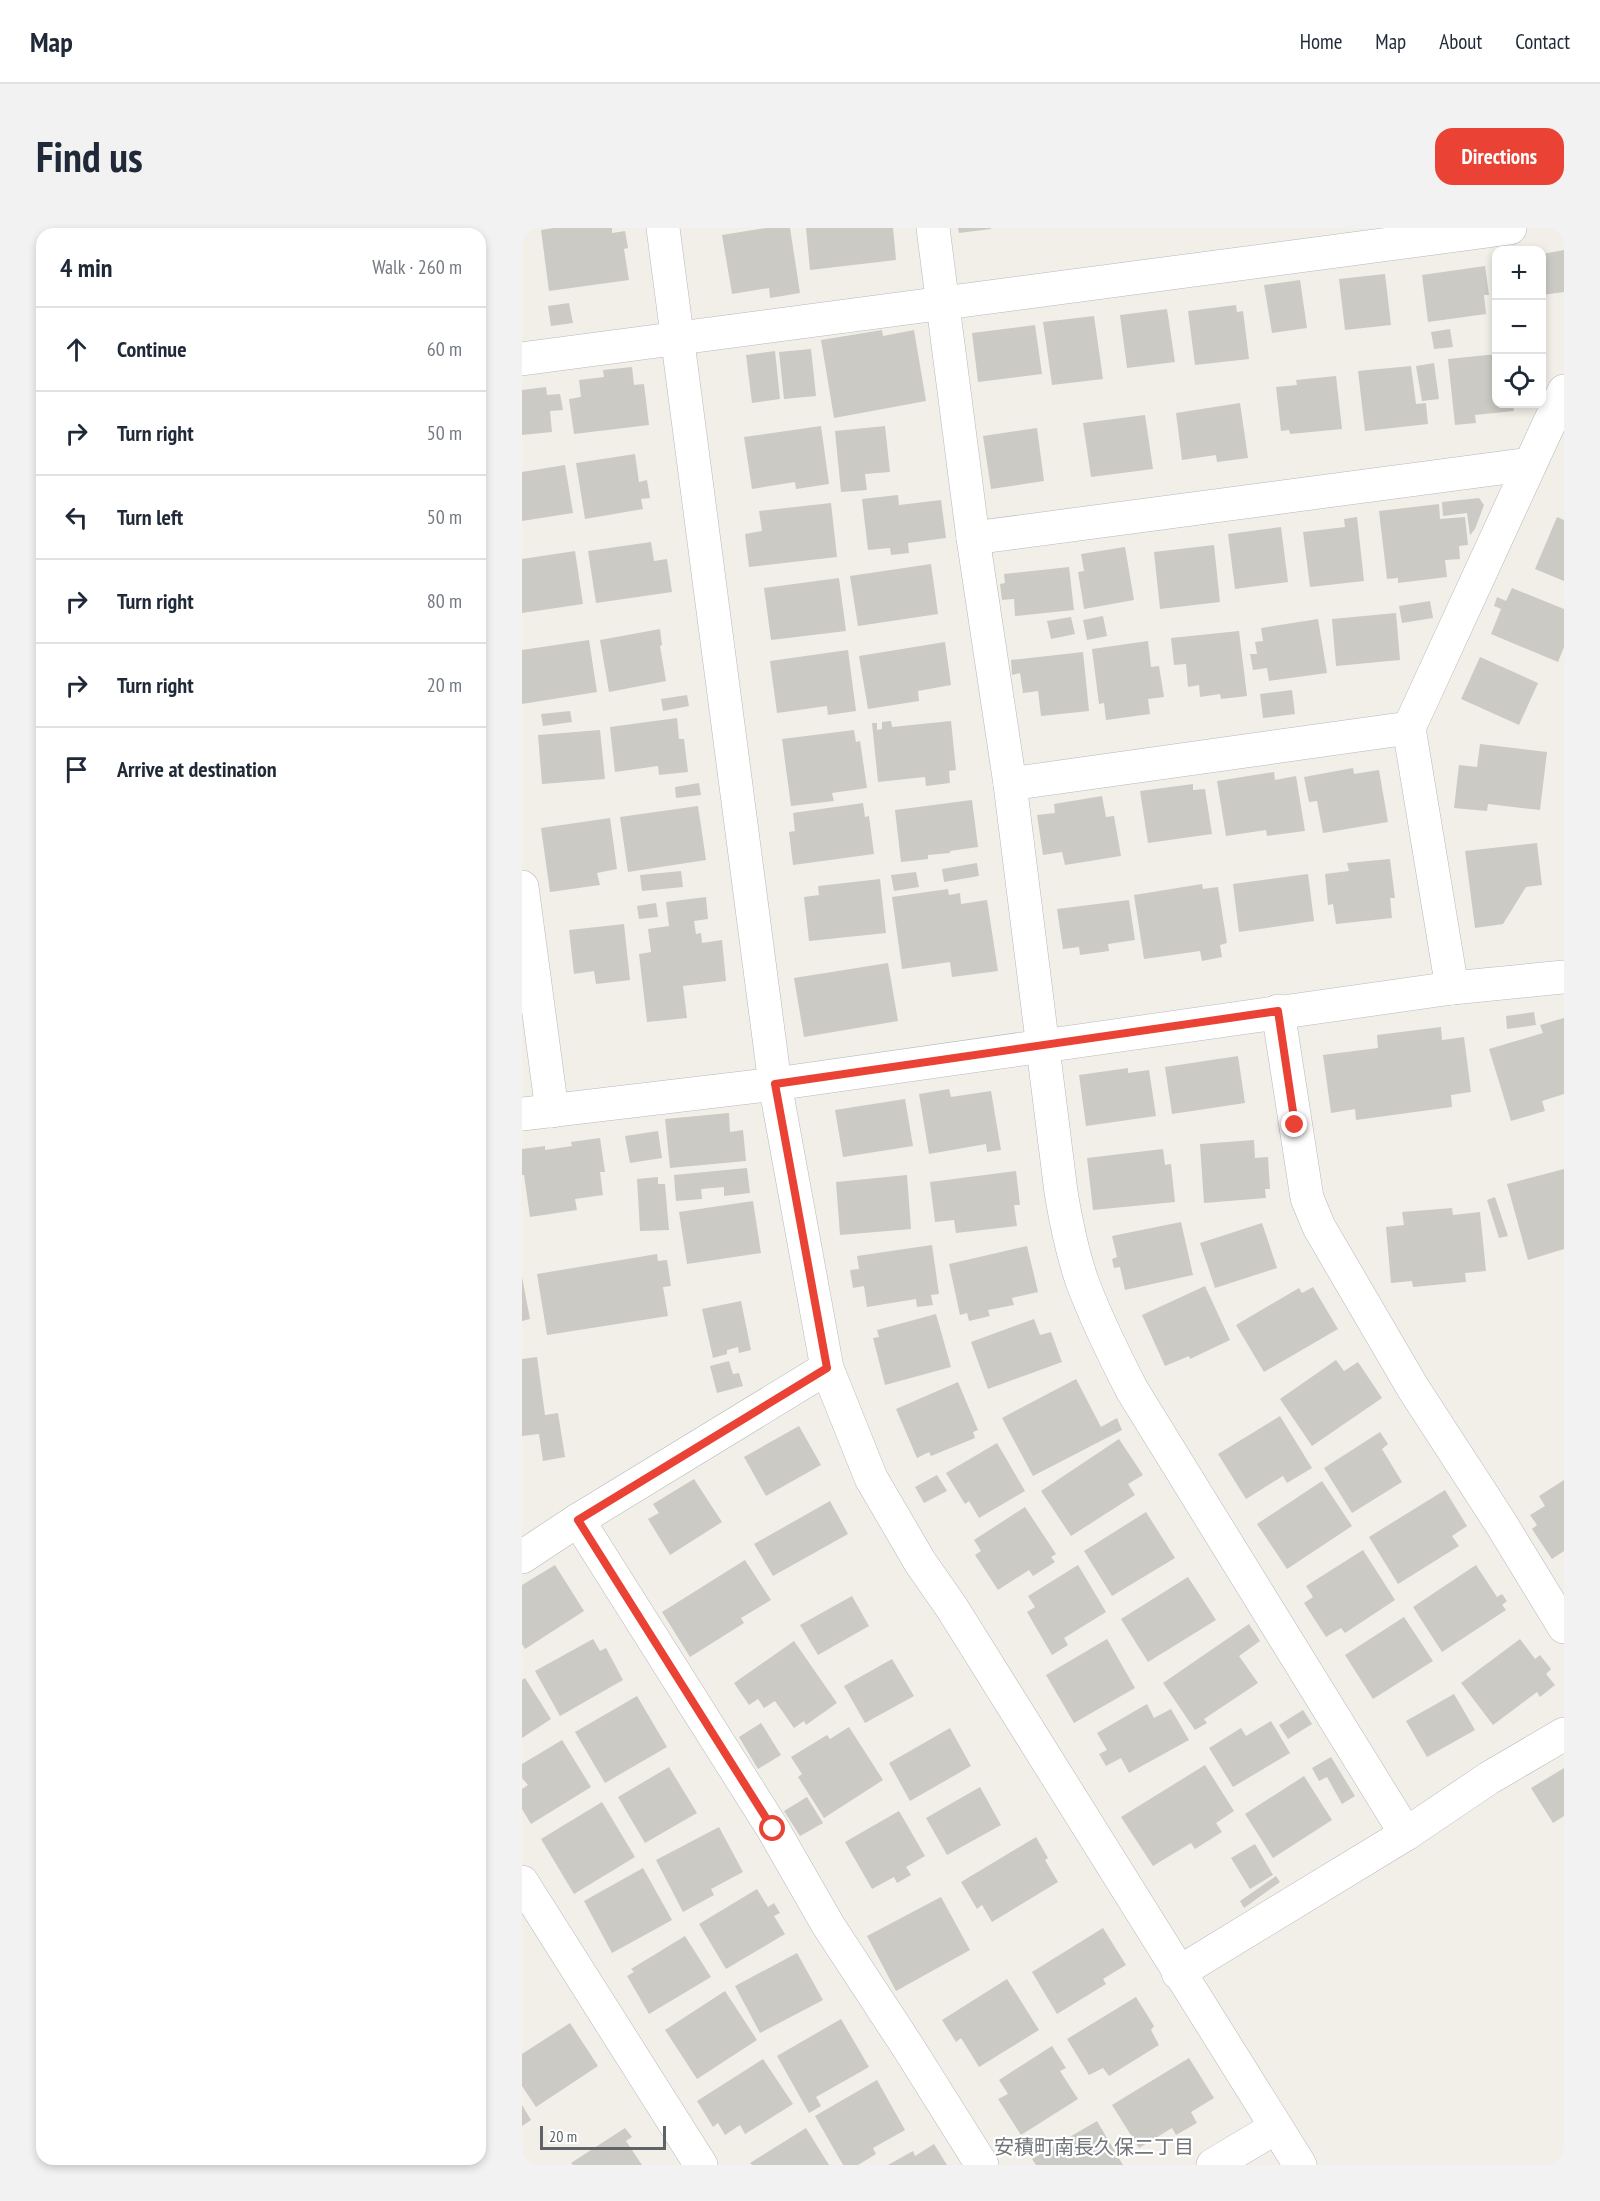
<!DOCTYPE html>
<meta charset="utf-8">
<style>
:root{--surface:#fff;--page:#f2f2f3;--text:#1f2937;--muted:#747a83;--line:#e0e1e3;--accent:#ea4335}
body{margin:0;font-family:"PT Sans Narrow","Noto Sans JP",sans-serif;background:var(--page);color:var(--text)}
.controls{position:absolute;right:18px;top:18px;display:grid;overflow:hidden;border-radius:12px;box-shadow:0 3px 9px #0003}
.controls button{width:54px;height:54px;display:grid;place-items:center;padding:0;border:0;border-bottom:2px solid var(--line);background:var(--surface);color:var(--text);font:30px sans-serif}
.scale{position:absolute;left:18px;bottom:15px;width:126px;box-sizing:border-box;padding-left:6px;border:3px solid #5f6368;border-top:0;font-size:16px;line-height:21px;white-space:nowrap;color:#5f6368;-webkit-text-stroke:4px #fff;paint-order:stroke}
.stop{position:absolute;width:18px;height:18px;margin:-14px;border:4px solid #ea4335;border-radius:50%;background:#fff}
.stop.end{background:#ea4335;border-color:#fff;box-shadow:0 2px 6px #0008}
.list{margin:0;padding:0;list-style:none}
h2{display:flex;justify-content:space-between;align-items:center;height:78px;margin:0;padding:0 24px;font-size:26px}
h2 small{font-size:20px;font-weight:400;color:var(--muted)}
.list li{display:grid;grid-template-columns:39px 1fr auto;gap:18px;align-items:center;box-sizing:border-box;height:84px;padding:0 24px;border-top:2px solid var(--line)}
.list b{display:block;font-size:22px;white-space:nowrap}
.list em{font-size:20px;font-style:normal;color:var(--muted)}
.icon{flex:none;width:33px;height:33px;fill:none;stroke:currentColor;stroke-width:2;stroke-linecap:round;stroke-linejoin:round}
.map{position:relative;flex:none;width:1042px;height:1937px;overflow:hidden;border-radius:18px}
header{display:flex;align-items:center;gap:36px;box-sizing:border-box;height:84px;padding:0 30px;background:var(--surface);border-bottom:2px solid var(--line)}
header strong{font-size:28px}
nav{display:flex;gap:33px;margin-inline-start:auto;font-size:21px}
.intro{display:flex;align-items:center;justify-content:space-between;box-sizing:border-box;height:144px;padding:0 36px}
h1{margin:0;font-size:42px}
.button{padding:15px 27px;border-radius:18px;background:var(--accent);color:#fff;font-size:21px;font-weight:700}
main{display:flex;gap:36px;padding:0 36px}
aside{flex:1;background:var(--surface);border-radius:18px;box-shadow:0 3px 9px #0003}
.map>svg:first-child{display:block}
.building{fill:#cccac5}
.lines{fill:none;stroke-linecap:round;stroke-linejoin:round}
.street-casing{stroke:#b5b8bc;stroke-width:34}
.secondary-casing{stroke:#b6babf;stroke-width:34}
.street{stroke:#fff;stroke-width:33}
.secondary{stroke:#fff;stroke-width:33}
.route{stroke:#ea4335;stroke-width:8}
.labels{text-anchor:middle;stroke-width:4.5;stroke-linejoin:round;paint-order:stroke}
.neighbourhood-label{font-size:20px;fill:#70757a;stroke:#fff}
</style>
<header>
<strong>Map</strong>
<nav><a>Home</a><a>Map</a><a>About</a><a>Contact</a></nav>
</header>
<div class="intro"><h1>Find us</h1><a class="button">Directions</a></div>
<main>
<aside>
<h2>4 min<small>Walk · 260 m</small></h2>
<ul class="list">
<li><svg class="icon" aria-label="ahead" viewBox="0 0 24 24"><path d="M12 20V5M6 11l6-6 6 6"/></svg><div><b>Continue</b></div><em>60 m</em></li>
<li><svg class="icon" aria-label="right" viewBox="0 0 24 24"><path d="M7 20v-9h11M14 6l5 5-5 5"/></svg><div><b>Turn right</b></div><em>50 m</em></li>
<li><svg class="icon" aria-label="left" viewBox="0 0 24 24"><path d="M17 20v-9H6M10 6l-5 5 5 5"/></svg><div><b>Turn left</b></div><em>50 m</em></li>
<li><svg class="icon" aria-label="right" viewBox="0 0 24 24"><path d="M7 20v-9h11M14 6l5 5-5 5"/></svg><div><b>Turn right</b></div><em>80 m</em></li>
<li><svg class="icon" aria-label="right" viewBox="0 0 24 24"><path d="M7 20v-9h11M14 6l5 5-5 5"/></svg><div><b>Turn right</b></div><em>20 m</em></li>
<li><svg class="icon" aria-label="arrive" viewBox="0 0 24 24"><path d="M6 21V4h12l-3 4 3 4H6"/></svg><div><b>Arrive at destination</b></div></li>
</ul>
</aside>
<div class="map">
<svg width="1042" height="1937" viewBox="0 0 1042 1937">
<rect width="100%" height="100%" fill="#f1efe8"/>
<g class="building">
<polygon points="32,0 90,0 90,5 103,3 106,20 102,21 107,52 27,63 19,2"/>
<polygon points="244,0 268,0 278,65 248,70 247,60 210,66 200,7"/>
<polygon points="284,0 371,0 374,32 288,42"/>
<polygon points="436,0 469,0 469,1 437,5"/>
<polygon points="1042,22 1042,64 1020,67 1020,26"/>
<polygon points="963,38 967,67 962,67 964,86 906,94 900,47"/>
<polygon points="863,46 869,97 823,102 817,51"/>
<polygon points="778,52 785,100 750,105 742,57"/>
<polygon points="47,75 51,95 29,98 26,78"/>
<polygon points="714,77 715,84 721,83 727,131 673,137 666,83"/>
<polygon points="645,81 653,134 605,140 598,87"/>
<polygon points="572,88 581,151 530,157 521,94"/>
<polygon points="513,97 520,146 456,154 450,105"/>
<polygon points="928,101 931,119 912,121 909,104"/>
<polygon points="360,102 361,108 392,102 404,173 312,190 299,112"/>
<polygon points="289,121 294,168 262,171 257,124"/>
<polygon points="253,123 258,171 230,175 224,127"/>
<polygon points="975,126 975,176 991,176 992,183 953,187 954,195 933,197 926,131"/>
<polygon points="912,135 917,171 900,173 894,138"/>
<polygon points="889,138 894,176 904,175 906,196 843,203 836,143"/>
<polygon points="110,139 112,157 122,156 127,197 52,206 47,171 59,169 57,152 82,149 81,142"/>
<polygon points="814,148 820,201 768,206 767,202 759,203 754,159 775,157 774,152"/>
<polygon points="24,159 25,167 38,166 41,182 28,183 30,204 0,207 0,162"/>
<polygon points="718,175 726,230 695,234 694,227 660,232 654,185"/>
<polygon points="623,187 631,241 569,249 561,195"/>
<polygon points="299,198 307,256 274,261 273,254 230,261 222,209"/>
<polygon points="363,198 368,244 343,246 345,262 319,264 313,203"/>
<polygon points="515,200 522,253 469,261 461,208"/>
<polygon points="113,226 117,254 125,252 128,270 119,271 121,281 63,291 54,235"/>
<polygon points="43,237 51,285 0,293 0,244"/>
<polygon points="376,267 377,277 419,272 424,310 386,315 387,325 369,327 368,320 346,322 340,271"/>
<polygon points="957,270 962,277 953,301 948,307 945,285 921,288 920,274"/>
<polygon points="309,275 315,329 227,339 223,306 240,303 237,283"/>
<polygon points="917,276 918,291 943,289 946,317 937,318 938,331 923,332 925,349 876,355 876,350 865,351 857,283"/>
<polygon points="835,289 842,353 788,359 781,304 823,299 822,291"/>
<polygon points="1035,289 1042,292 1042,353 1013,341"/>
<polygon points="759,299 766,354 713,361 706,306"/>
<polygon points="129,314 132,333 145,331 150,364 74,375 66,323"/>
<polygon points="692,317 698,374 638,381 632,324"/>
<polygon points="603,319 612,372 562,381 556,344 562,343 559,326"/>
<polygon points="53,323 61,376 0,385 0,331"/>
<polygon points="409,336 416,386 336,398 328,348"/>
<polygon points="547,339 552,382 493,388 492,371 480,372 478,356 483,355 482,346"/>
<polygon points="317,350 324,403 249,412 242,360"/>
<polygon points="990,360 1042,381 1042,419 1036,434 969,406 979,381 972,378 975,369 984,373"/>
<polygon points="908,373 911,390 880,395 877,378"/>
<polygon points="874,385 878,432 814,438 810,391"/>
<polygon points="581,388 585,408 565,412 561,392"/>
<polygon points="549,389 553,406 529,411 525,393"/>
<polygon points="796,391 805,445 747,453 745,440 731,442 728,426 735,426 733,414 741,413 739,400"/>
<polygon points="138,401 140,417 138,418 144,453 87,464 78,412"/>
<polygon points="717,403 725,468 699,471 698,466 678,469 677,457 666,459 664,436 652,437 649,410"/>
<polygon points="67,412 75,464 0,476 0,422"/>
<polygon points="626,413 629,439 637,438 642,469 626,471 628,486 584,492 582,475 577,476 570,421"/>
<polygon points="423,414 429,457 396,463 397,473 346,481 337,428"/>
<polygon points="326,422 334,483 306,487 305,478 255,485 248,433"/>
<polygon points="561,424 567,483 519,488 516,463 501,465 498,445 490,447 489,432"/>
<polygon points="958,429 1016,455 997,497 939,471"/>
<polygon points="770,462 773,486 741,490 738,466"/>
<polygon points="165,467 167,478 141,483 139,471"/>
<polygon points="48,483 50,494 21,498 19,486"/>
<polygon points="155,490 157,511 162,511 166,544 137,547 136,538 93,544 88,499"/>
<polygon points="369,493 370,499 429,493 434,542 427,543 428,555 404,558 403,549 356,554 350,495 355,495 355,502 360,501 360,494"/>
<polygon points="78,502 83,551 20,556 16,507"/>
<polygon points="332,502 334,514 338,513 345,560 310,565 312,573 269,578 260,511"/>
<polygon points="958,516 1025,524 1018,582 966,576 965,583 932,580 937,537 955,539"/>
<polygon points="831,540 832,546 857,542 866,594 801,605 795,573 787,574 782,549"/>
<polygon points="752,544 753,552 774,548 783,603 745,608 744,602 704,608 695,553"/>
<polygon points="177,555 179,567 154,570 153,559"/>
<polygon points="671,556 671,562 683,561 690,606 626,615 618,563"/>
<polygon points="580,568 584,589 592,588 599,628 543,637 540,624 521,627 515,587 533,585 532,576"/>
<polygon points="450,572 456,619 428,623 428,625 406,627 406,631 379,634 373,582"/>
<polygon points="341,575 343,589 347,588 352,626 271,637 267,604 273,603 271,585"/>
<polygon points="176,578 184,632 106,644 98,589"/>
<polygon points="88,590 95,641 75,645 78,657 28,664 19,600"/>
<polygon points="1015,615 1020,657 1004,659 981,696 953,700 943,623"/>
<polygon points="868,631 873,670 868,670 870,690 814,696 811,676 806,677 803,646 827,643 825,635"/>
<polygon points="455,635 457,648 422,654 420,641"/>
<polygon points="159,643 161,659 120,663 118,647"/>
<polygon points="394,644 397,659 372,663 369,647"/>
<polygon points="786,646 792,693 717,704 711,656"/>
<polygon points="358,651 364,705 287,713 282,669 297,667 296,658"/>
<polygon points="680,656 681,661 696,659 705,715 698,717 700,729 680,733 678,723 622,731 612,667"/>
<polygon points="426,661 427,667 438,665 439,676 465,672 476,743 430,749 428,734 380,741 370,669"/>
<polygon points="184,669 186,691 172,693 174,706 179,705 180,715 200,712 204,753 161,758 165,790 125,794 117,726 129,724 126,701 147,698 144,674"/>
<polygon points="607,672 613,712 586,716 587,723 558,727 557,719 541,721 535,681"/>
<polygon points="134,675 136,689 117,691 115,678"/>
<polygon points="102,696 108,752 74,756 72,743 52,746 47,702"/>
<polygon points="366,735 376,793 282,809 272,750"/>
<polygon points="1012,784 1014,797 985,801 984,788"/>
<polygon points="1042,790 1042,866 1020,873 1023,883 989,893 967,821 1021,805 1018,797"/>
<polygon points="919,799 920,812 942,809 949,864 929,867 930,879 834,892 833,881 809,885 801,827 856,820 855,807"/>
<polygon points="716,828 723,875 650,886 643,839"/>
<polygon points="606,840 606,845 627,842 634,888 564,898 557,847"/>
<polygon points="427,861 429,869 469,863 479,922 465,924 464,916 407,926 397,866"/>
<polygon points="383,871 391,918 321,929 313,882"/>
<polygon points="207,885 208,904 221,902 224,933 148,940 143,891"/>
<polygon points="136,903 140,930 108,935 103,908"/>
<polygon points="78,910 83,944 78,944 81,967 53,971 55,982 8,989 2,947 0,947 0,921 23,918 23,922 50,918 49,914"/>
<polygon points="732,912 733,930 746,929 748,961 743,961 744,970 682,975 678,916"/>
<polygon points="641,921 643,937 649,936 653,974 571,982 565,930"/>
<polygon points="225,940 228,965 202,968 202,959 179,961 180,971 154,973 152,947"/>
<polygon points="1042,941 1042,1021 1006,1032 985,956"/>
<polygon points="494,943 498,977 492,977 495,998 434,1005 432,992 413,994 408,954"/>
<polygon points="385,947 389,1001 318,1007 314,954"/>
<polygon points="136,949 136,956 143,956 147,1002 118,1003 115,951"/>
<polygon points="973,969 986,1008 977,1010 965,972"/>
<polygon points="231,973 239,1025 165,1036 157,984"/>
<polygon points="930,980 931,987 958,984 964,1043 943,1045 944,1054 891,1059 890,1053 869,1055 864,999 882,997 880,984"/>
<polygon points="659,994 671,1047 603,1062 598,1039 592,1040 590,1031 595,1029 590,1008"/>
<polygon points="740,995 755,1040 693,1060 678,1015"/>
<polygon points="410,1017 417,1066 409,1067 411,1077 395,1079 394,1071 345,1079 342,1058 331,1060 328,1042 337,1041 335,1028"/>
<polygon points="505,1018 516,1064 490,1070 492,1077 466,1082 468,1088 447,1093 445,1085 438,1087 427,1036"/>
<polygon points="135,1026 136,1033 145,1032 149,1058 141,1059 146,1088 25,1107 15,1046"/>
<polygon points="0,1049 8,1091 0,1093"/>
<polygon points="683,1058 708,1112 668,1131 667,1128 643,1138 620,1087"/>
<polygon points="791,1059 816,1101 742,1144 714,1097 777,1060 780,1065"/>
<polygon points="219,1073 229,1122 217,1125 216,1119 205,1122 205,1126 191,1130 180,1081"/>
<polygon points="414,1086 429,1139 363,1157 351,1110 357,1109 355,1102"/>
<polygon points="512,1091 518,1107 529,1104 540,1134 466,1161 449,1114"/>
<polygon points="15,1129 23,1187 36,1185 43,1229 21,1233 17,1206 0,1208 0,1131"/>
<polygon points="814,1132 822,1143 836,1134 860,1170 790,1218 758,1171"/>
<polygon points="207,1133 211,1146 217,1145 221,1158 195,1165 188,1138"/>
<polygon points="554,1151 579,1199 595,1190 600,1202 511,1248 480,1190"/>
<polygon points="436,1154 456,1202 451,1204 453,1210 409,1228 407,1224 395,1230 374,1181"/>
<polygon points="758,1188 790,1240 765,1255 761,1248 724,1271 696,1226"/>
<polygon points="277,1198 299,1237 244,1268 222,1229"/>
<polygon points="858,1204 866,1216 860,1221 880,1254 830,1285 802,1240"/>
<polygon points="597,1211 621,1247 606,1256 613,1267 549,1308 519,1263"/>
<polygon points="475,1215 503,1263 457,1290 447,1273 443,1276 424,1245"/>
<polygon points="415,1247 425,1263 402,1275 393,1259"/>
<polygon points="172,1251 200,1294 148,1327 126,1291 137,1285 131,1276"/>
<polygon points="1042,1252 1042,1323 1030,1331 1010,1301 1015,1297 1008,1287 1023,1278 1017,1268"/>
<polygon points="800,1253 830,1298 765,1341 735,1296"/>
<polygon points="923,1262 945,1298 930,1308 937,1318 876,1356 847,1309"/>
<polygon points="308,1273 326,1306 251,1348 232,1316"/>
<polygon points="503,1279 534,1326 529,1329 533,1334 511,1348 507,1342 476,1362 453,1327 459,1323 452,1312"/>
<polygon points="624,1284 653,1330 590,1368 562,1323"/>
<polygon points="841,1322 873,1372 823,1405 819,1400 804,1409 782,1375 791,1369 784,1358"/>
<polygon points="223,1332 249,1372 219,1390 222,1395 168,1429 140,1384"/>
<polygon points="33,1337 62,1383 3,1421 0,1416 0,1357"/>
<polygon points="556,1337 584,1384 542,1410 546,1417 530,1427 505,1384 513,1379 506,1368"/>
<polygon points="954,1337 975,1369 980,1366 985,1373 980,1377 984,1382 920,1424 891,1379"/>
<polygon points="666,1349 694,1392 626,1434 599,1391"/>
<polygon points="330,1368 347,1398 296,1427 278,1397"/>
<polygon points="882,1389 911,1433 851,1471 823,1427"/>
<polygon points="727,1396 738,1413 717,1428 736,1455 682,1491 685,1495 673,1502 641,1455"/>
<polygon points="71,1411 78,1423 84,1420 101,1452 38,1488 13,1443"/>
<polygon points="585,1411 613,1460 552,1495 524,1447"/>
<polygon points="998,1411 1013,1431 1018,1427 1029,1441 1024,1446 1033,1457 1018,1469 1015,1464 971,1497 939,1455"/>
<polygon points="272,1413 315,1475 284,1497 282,1493 272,1500 253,1473 242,1480 236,1471 227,1477 212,1455"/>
<polygon points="370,1431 392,1468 343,1495 322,1458"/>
<polygon points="3,1450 29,1491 0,1510 0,1452"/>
<polygon points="932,1466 953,1502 905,1529 884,1493"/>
<polygon points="115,1468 145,1519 83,1555 53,1504"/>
<polygon points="625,1476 632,1490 649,1481 667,1512 607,1545 599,1530 584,1538 577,1526 585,1522 575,1505"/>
<polygon points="781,1482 790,1496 766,1511 757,1497"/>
<polygon points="749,1493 768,1525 711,1559 687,1520 719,1500 724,1508"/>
<polygon points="239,1495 259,1527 236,1541 217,1509"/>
<polygon points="327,1499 361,1552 302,1590 276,1549 280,1546 269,1529 305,1507 308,1511"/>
<polygon points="428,1500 449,1538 388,1573 367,1535"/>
<polygon points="40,1512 69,1559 9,1596 0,1581 0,1561 6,1557 0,1550 0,1536"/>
<polygon points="809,1529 833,1568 820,1576 805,1549 797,1553 790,1540"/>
<polygon points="683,1537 712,1583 694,1595 700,1604 673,1621 669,1615 631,1638 599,1589"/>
<polygon points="147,1539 175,1585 123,1615 96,1569"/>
<polygon points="1042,1540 1042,1588 1031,1595 1009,1560"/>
<polygon points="782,1548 810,1592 751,1630 723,1586"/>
<polygon points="458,1559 479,1597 425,1627 404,1590"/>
<polygon points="285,1569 301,1595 278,1608 262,1583"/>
<polygon points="80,1574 113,1629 52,1666 19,1611"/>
<polygon points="377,1583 403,1628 384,1639 389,1647 375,1655 372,1649 350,1661 323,1614"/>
<polygon points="197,1599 221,1644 189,1661 192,1667 161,1684 134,1632"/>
<polygon points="514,1609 526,1630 523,1632 536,1654 470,1694 460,1677 455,1681 439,1654"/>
<polygon points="733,1616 751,1647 728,1661 709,1630"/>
<polygon points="121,1640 150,1692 90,1725 62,1673"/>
<polygon points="754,1648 758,1654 722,1680 718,1673"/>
<polygon points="235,1661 246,1679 252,1675 258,1685 252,1688 263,1706 204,1741 177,1696"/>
<polygon points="419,1669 448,1722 374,1763 345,1708"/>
<polygon points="581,1700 604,1737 581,1751 584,1756 535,1786 510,1744"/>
<polygon points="163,1708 189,1749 127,1786 105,1748 112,1744 109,1741"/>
<polygon points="275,1725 301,1772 238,1805 213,1758"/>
<polygon points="485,1751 517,1802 457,1839 439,1810 434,1814 420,1792"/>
<polygon points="203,1763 235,1812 175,1851 143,1802"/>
<polygon points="614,1769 632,1798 629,1802 637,1817 587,1848 581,1840 567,1847 545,1811"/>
<polygon points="319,1791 347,1839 294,1869 299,1878 287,1885 255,1828"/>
<polygon points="48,1795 76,1838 14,1879 0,1858 0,1826"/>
<polygon points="530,1818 544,1840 538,1843 556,1871 499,1907 476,1871 486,1866 477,1852"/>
<polygon points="667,1830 692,1870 669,1884 675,1895 654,1907 650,1900 617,1920 590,1877"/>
<polygon points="241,1831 271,1876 223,1906 218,1897 203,1907 196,1895 191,1899 175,1873"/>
<polygon points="355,1852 383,1902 351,1920 354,1926 336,1937 321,1937 293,1888"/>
<polygon points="0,1877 9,1892 0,1898"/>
<polygon points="575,1893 601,1937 514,1937 510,1931"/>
<polygon points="103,1900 110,1909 104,1913 120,1937 51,1937 49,1935"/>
<polygon points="284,1900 307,1937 230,1937 228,1935"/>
<polygon points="412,1916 425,1937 366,1937 391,1923 393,1928"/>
</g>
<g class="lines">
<defs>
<g id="street">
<polyline points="141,0 253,856 305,1140 349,1250 398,1334 430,1380 778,1937"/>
<path d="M411,0L451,310L488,556L539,964C544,994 550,1024 560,1053C574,1091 592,1127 610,1162L884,1606"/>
<polyline points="0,131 988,0"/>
<polyline points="451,310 1008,236"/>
<polyline points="488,556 887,500"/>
<polyline points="0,659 30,883"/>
<polyline points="930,760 887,500 1042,163"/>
<polyline points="756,783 785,970 797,999 891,1160 978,1294 1042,1399"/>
<polyline points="0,886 253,856"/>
<polyline points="56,1292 251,1601 306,1697 386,1819 460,1937"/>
<polyline points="0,1329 56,1292 305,1140"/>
<polyline points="0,1654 179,1937"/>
<polyline points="656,1745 884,1606 967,1550 1042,1506"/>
<polyline points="691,1937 753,1900"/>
</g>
<polyline id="secondary" points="253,856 930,760 1042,749"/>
</defs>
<use href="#street" class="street-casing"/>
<use href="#secondary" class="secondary-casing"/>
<use href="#street" class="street"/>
<use href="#secondary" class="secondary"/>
</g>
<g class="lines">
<polyline class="route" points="251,1601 56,1292 305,1140 253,856 756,783 773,897"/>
</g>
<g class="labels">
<g class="neighbourhood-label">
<text x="572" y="1926">安積町南長久保二丁目</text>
</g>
</g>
</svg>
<div class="controls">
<button>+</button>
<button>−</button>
<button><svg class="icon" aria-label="locate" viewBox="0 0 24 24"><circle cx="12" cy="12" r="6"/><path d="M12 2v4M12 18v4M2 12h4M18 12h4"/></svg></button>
</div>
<div class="scale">20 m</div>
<div class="stop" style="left:251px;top:1601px"></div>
<div class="stop end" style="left:773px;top:897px"></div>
</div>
</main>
